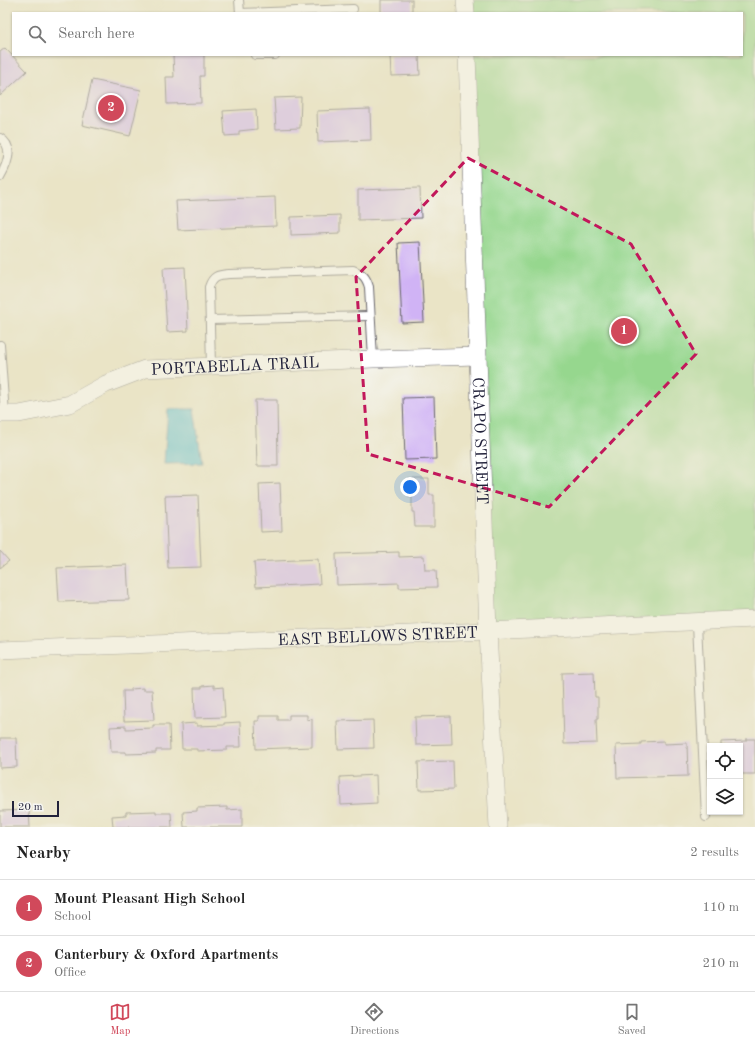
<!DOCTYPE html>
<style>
:root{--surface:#fff;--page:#f2f2f2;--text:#222;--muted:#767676;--line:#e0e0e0;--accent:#d1495b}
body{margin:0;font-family:"Old Standard TT",serif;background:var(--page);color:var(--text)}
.controls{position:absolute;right:12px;bottom:12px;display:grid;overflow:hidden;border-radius:0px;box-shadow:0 1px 3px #0004}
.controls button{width:36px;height:36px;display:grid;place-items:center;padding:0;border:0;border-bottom:1px solid var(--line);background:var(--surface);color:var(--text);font:20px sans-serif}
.scale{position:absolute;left:12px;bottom:10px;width:47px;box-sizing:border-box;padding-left:4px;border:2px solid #22223b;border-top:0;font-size:11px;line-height:14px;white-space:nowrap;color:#22223b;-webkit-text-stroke:3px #f6f6f2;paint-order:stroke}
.you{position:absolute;left:410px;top:487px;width:14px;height:14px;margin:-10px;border:3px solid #fff;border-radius:50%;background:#1a73e8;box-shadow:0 0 0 6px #1a73e833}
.badge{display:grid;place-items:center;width:26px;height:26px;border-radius:50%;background:var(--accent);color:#fff;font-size:13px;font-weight:700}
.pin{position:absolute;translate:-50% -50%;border:2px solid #fff;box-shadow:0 1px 4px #0006}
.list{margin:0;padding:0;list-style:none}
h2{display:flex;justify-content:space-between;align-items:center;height:52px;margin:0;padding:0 16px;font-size:17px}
h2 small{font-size:13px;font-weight:400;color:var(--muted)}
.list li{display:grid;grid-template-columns:26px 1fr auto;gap:12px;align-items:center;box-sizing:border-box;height:56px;padding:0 16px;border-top:1px solid var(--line)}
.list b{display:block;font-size:15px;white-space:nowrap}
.list p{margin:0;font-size:13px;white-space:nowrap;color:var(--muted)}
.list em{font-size:13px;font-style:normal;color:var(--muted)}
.icon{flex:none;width:22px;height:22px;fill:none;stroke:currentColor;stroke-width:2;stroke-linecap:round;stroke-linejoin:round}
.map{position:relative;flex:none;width:755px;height:827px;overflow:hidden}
.search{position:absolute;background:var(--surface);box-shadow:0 1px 3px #0004;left:12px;right:12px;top:12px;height:44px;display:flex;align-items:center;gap:10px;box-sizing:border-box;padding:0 14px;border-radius:0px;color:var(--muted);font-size:15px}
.sheet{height:164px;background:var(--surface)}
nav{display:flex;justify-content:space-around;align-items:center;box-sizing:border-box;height:56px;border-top:1px solid var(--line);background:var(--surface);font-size:11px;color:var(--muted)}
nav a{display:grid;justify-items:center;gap:2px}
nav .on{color:var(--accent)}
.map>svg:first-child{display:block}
.green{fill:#96d78e;stroke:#5c7c64}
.water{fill:#59bfd7;stroke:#3e7089}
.building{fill:#d0b3f5}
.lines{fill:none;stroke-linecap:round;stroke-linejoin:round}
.lane-casing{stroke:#68666c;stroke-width:10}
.street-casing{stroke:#68666c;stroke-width:18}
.lane{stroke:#fff;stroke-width:8}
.street{stroke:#fff;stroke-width:17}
.marked{fill:none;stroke:#c2185b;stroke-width:3;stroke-dasharray:8 5;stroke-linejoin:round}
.labels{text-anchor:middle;stroke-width:3;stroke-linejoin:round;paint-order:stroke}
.street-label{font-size:16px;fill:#22223b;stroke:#f6f6f2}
</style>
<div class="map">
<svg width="755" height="827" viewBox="0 0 755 827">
<rect width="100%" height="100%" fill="#f6f6f2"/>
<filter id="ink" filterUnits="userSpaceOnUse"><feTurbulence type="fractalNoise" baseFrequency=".025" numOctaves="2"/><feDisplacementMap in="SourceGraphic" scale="8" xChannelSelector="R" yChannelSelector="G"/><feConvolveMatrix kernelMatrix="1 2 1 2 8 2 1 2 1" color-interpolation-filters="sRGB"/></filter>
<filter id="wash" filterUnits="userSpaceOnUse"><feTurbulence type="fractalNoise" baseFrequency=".012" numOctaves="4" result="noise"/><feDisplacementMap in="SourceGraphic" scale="16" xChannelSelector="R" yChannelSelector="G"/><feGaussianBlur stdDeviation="0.9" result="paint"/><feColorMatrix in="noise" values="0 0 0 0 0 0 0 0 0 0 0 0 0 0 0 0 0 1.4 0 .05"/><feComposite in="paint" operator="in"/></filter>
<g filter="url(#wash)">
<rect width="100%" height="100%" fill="#eae4c6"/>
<polygon class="green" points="466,0 755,0 755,620 488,631 468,55 742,55 742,13 466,13"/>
<polygon class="water" points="168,409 194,409 202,463 164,464"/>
<g id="blocks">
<g class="building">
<rect x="381" y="0" width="31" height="13"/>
<polygon points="5,48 27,71 0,96 0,52"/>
<polygon points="173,55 204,55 204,76 200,76 201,103 167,104 166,77 174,77"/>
<polygon points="390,55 419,55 420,75 391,76"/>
<polygon points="92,80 141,90 130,136 82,125"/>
<polygon points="301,97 300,128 276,129 274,98"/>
<polygon points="256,109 257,129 239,131 239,135 225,136 223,111"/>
<polygon points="370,109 371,140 318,142 317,111"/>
<polygon points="420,188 421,218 358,220 358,190"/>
<polygon points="275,197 276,226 178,230 176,201"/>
<polygon points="340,215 340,233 291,235 291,217"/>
<polygon points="420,242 424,322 402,323 398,243"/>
<polygon points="185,267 188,331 167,332 163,268"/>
<polygon points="434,397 436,459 405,460 403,398"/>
<polygon points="255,400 277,400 278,466 257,466"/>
<polygon points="408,479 429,479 429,495 434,495 434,527 415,527 414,512 412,512 412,497 408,496"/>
<polygon points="280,483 282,531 261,532 259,484"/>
<polygon points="198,495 201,567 168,568 165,496"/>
<polygon points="0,551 9,561 0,568"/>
<polygon points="399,552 399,557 424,556 425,570 436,570 437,587 399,588 399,583 337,585 336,554"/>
<polygon points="318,559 320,584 256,587 254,562"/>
<polygon points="127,565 129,600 59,602 57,568"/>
<polygon points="594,672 595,697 598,697 598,719 596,719 597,743 564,744 562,673"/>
<polygon points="214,685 214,688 223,687 225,717 195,718 194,688 202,688 202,686"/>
<polygon points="143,688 143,690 152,690 154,720 124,721 123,691 131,691 131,689"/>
<polygon points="289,715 307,715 307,720 312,719 312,747 256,749 255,721 259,721 259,716 278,716 278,720 289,720"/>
<polygon points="451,716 452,744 416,745 415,717"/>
<polygon points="373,720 374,748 338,749 337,721"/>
<polygon points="240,722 241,747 227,747 227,750 197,751 197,749 182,749 181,724 197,723 197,726 224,725 224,723"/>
<polygon points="153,725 169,725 170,750 156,750 156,753 126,754 126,752 111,752 110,727 126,726 126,729 153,728"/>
<polygon points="0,738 16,738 17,767 0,768"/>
<polygon points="746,739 755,739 755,774 740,774 740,746 721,746 721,742 746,741"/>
<polygon points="664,741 664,744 687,743 688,776 617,778 616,745 641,744 641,742"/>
<polygon points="453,761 454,789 419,790 418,762"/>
<polygon points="376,775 377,803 341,805 340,777"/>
<polygon points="227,807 227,810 242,809 242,827 184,827 183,812 197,811 197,808"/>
<polygon points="29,810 30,827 0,827 0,811"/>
<polygon points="156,811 156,813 171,813 172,827 113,827 112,816 126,815 126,812"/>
</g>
</g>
</g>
<g filter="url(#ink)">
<use href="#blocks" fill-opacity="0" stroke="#68666c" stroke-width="1"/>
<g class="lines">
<defs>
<g id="lane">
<polyline points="239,0 240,13"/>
<polyline points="240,13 353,9"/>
<polyline points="255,55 275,55"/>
<path d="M0,138C15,147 7,165 0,177"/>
<polyline points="210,320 370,316"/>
<polyline points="0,345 5,414"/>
<path d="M211,366L209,287C213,275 218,275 230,274L353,270C363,274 366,277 369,287L373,359"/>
<polyline points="697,623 706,817"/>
</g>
<g id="street">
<polyline points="465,0 466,13"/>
<path id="s1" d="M467,55L488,631L498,827"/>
<path id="s2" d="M0,414H19L70,404L106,384L145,369L373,359L478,356"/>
<path id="s3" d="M0,650L488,631L755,619"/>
</g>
</defs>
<use href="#lane" class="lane-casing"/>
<use href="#street" class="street-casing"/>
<use href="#lane" class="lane"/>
<use href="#street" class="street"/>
</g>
</g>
<path d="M0 0H755V827H0ZM468,158L631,244L696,354L549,507L368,454L356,277Z" fill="#eae4c6" fill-opacity=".55" fill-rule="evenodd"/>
<path class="marked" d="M468,158L631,244L696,354L549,507L368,454L356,277Z"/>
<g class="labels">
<g class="street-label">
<text dy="6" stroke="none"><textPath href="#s2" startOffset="244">PORTABELLA TRAIL</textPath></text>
<text dy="6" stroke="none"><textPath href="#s1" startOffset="386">CRAPO STREET</textPath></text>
<text dy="6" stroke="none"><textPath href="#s3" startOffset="378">EAST BELLOWS STREET</textPath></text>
</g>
</g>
</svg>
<div class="controls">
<button><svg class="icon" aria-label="locate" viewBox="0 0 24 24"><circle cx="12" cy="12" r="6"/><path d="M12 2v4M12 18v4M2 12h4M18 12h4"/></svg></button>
<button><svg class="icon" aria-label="layers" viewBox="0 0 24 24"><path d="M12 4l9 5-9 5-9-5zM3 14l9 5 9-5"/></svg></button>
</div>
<div class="scale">20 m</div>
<div class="you"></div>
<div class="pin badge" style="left:624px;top:331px">1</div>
<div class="pin badge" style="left:111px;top:108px">2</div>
<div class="search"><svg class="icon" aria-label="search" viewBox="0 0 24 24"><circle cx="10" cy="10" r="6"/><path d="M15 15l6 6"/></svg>Search here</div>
</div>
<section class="sheet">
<h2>Nearby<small>2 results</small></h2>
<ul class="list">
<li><span class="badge">1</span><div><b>Mount Pleasant High School</b><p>School</p></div><em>110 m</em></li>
<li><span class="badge">2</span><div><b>Canterbury &amp; Oxford Apartments</b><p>Office</p></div><em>210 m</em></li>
</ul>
</section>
<nav>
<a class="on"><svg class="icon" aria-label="map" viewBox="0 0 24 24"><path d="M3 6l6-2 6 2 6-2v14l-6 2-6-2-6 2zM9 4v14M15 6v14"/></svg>Map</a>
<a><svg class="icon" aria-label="directions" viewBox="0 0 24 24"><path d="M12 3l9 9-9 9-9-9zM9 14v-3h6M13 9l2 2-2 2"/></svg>Directions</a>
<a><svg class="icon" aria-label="saved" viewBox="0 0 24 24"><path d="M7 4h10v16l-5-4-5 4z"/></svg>Saved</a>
</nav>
